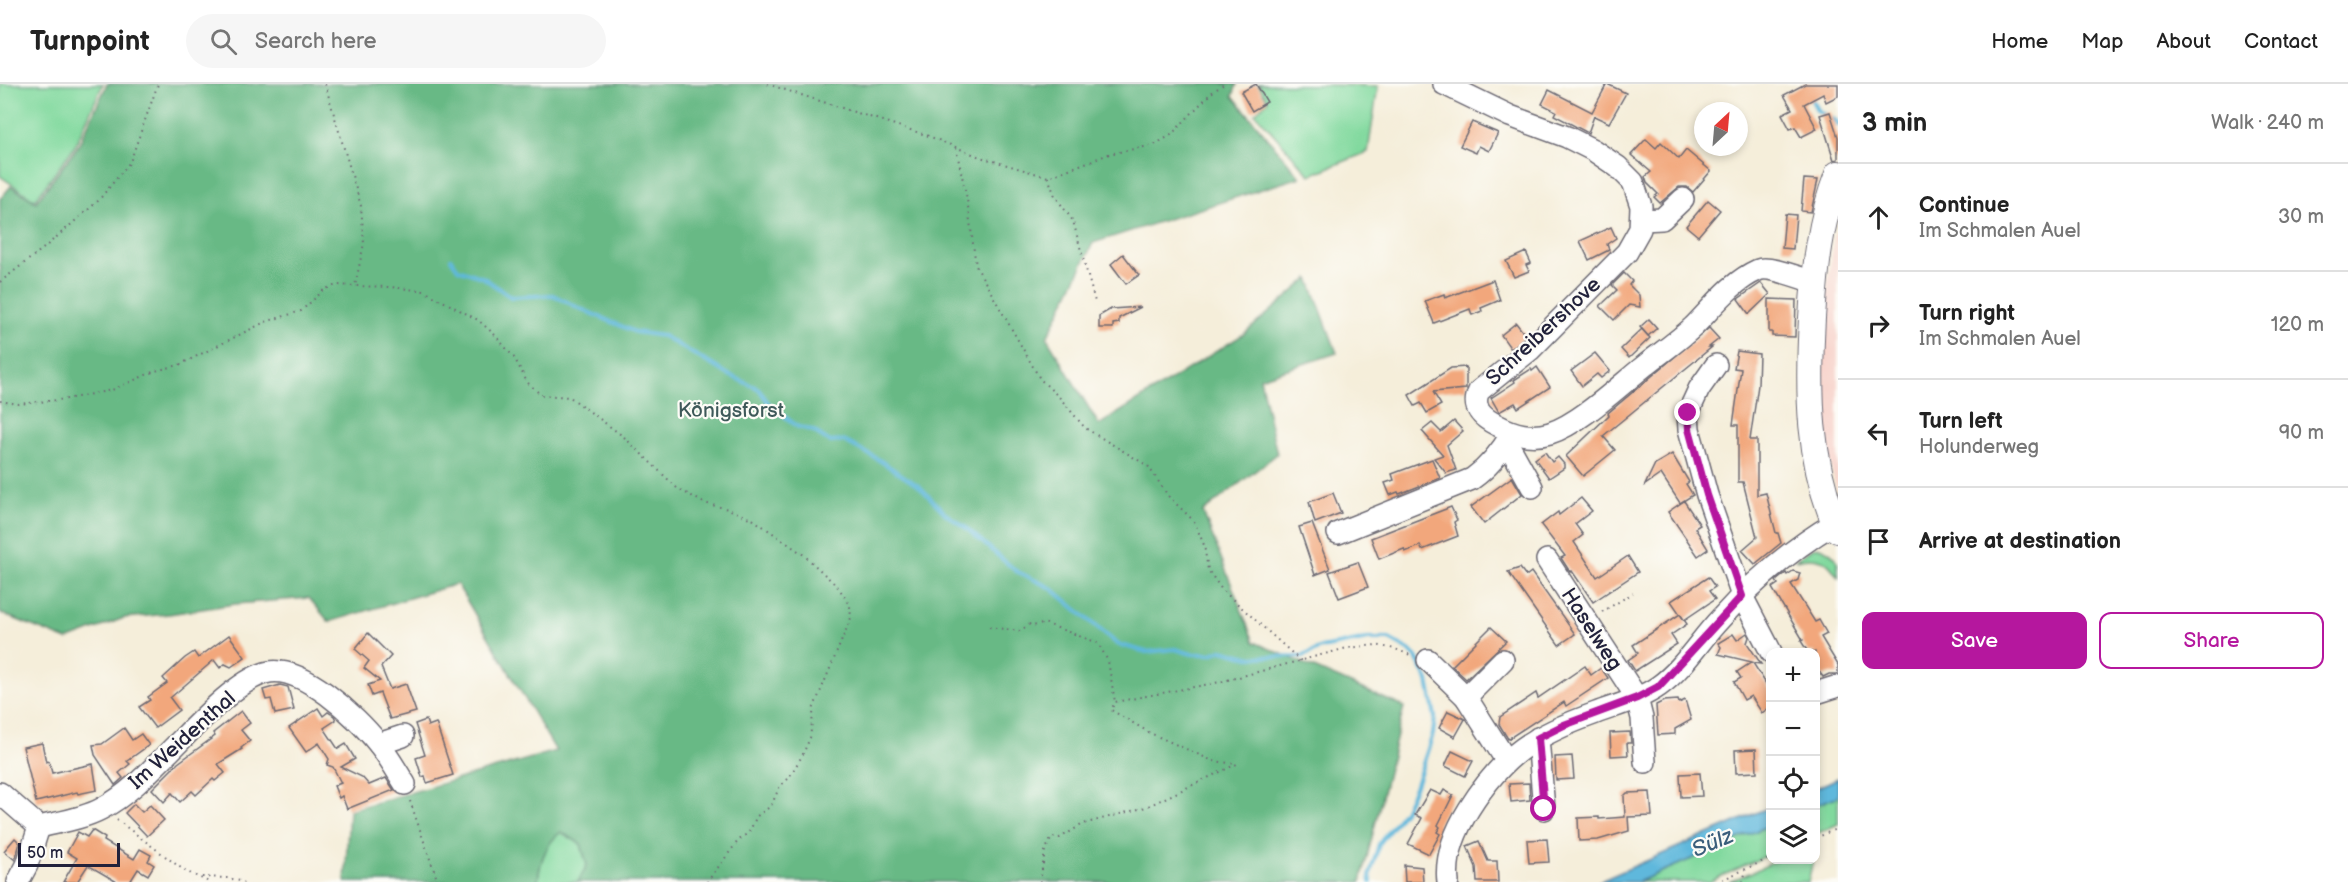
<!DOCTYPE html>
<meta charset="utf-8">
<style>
:root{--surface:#fff;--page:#f6f6f6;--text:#222;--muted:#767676;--line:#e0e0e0;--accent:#b5179e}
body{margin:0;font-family:"Balsamiq Sans",sans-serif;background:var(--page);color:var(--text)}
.controls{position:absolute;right:18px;bottom:18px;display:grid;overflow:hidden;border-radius:12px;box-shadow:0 3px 9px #0003}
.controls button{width:54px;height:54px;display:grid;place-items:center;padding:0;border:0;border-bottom:2px solid var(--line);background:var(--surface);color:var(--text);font:30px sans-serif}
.compass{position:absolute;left:1694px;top:18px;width:54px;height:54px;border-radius:50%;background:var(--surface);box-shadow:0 3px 9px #0003;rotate:26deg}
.scale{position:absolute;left:18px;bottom:15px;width:102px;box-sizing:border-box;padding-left:6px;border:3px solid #22223b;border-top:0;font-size:16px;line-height:21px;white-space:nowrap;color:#22223b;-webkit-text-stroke:4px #fdfcf7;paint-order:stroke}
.stop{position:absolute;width:18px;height:18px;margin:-14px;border:4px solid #b5179e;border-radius:50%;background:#fff}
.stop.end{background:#b5179e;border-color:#fff;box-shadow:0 2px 6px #0008}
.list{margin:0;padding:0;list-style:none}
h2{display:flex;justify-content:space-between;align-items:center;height:78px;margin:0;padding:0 24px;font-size:26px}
h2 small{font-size:20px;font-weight:400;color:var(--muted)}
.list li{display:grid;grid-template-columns:39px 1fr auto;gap:18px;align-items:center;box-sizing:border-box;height:108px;padding:0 24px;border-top:2px solid var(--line)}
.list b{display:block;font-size:22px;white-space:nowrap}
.list p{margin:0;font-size:20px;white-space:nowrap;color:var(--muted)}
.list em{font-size:20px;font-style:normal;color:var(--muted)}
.actions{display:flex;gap:12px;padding:18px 24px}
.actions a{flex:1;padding:14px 0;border:2px solid var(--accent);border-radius:12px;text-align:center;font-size:21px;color:var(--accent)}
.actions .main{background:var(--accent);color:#fff}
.icon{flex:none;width:33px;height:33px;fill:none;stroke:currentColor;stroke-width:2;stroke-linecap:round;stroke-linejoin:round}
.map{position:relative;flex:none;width:1838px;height:798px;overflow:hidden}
header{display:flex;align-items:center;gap:36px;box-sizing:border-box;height:84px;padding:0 30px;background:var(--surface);border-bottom:2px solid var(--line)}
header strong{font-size:28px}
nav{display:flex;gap:33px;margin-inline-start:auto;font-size:21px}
.search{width:420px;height:54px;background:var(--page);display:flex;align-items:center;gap:15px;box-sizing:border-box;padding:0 21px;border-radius:33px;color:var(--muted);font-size:22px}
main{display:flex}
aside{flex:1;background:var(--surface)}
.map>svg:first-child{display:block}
.built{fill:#f7d1c9}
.green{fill:#81d99e;stroke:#527e6c;stroke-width:1.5}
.forest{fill:#68b985;stroke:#456e60;stroke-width:1.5}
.water{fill:#5eb8dc;stroke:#406d8c;stroke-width:1.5}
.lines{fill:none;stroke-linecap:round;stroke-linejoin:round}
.stream{stroke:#5eb8dc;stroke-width:4}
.building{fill:#f2a77c}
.minor-casing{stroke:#6c6973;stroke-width:24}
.major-casing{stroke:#6c6973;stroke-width:28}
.path{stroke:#6c6973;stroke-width:2;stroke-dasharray:1.5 4.5;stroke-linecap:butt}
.minor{stroke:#fff;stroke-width:21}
.major{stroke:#fff;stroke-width:26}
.route{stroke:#b5179e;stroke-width:8}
.labels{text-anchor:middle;stroke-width:4.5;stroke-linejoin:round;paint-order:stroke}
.street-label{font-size:21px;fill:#22223b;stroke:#fdfcf7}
.park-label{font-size:21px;fill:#3e5959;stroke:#fdfcf7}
.water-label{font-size:22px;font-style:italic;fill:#3a5e7b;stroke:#fdfcf7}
</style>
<header>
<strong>Turnpoint</strong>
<div class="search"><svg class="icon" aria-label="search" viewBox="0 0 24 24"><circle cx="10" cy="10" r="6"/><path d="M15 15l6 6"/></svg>Search here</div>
<nav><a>Home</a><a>Map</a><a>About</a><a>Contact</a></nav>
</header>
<main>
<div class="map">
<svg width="1838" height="798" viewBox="0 0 1838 798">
<rect width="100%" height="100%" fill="#fdfcf7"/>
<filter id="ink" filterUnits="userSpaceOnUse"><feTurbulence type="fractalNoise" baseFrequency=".0167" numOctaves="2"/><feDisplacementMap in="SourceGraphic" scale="12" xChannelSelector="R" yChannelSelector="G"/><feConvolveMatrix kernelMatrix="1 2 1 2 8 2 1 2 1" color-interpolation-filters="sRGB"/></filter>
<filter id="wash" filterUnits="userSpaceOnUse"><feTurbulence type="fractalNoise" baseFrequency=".008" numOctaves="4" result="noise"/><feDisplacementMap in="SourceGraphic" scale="24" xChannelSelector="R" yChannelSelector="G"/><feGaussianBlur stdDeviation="1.35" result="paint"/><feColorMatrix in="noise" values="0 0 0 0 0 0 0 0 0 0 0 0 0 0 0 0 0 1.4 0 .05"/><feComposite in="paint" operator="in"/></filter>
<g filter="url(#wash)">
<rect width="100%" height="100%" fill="#f5eeda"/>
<polygon class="built" points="1835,147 1838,149 1838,410 1825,360 1822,307 1825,221"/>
<g class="green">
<polygon points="0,0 103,0 75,62 35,116 0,92"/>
<polygon points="1258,0 1378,2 1368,68 1310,91 1255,29 1268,17"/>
<path d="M1821,463C1838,472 1838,474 1838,493C1827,474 1816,471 1795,476L1813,464Z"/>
<polygon points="1838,712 1838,740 1816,750 1816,721"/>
<polygon points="1770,741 1770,770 1709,798 1638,798"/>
<path d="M561,748L581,760L587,781L578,798H538C539,779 546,759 561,748Z"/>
<polygon points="1779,776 1813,776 1808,798 1729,798"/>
</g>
<path class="forest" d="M107,0H1237L1233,12L1300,93L1093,159L1047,254L1099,341L1244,250L1309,194L1337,269L1260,294L1277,370L1203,428L1254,558L1404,623L1361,798H578L587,781L581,760L561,748C546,759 539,779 538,798H345L349,726L556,667L457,500L329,538L309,514L235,520L169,530L124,534L67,556L0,529V186L2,184L0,182V115L11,102L36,118L78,62Z"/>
<g class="water">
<polygon points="1838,694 1838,712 1816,721 1816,704"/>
<polygon points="1770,723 1770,741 1638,798 1598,798"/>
</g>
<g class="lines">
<g class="stream">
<polyline points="1810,12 1817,26 1836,37 1838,41"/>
<polyline points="451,175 458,185 484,194 511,213 553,211 579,224 635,248 663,252 729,291 759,305 769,320 798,343 812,346 830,358 844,357 876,374 920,403 947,431 965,443 1016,487 1051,504 1117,560 1146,568 1175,565 1192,570 1211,570 1222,566 1248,573 1303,572 1321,564 1368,555 1389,555 1409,566 1416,573 1428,597 1435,633 1433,650 1416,701 1404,727 1379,760 1370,790 1371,798"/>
</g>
</g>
<g id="blocks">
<g class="building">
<polygon points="1256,0 1267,18 1252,27 1241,8"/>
<polygon points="1607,0 1626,9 1609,39 1594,32 1588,49 1554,31 1556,27 1542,20 1549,6 1592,28"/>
<polygon points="1805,0 1838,0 1838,12 1826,18 1823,10 1804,20 1817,45 1801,53 1795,43 1790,45 1782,30 1792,25 1784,11"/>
<polygon points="1830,28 1838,53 1838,75 1834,76 1820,31"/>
<polygon points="1472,38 1498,49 1489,67 1479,62 1476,69 1460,62"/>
<polygon points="1646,55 1656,64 1661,58 1679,75 1686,66 1711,87 1693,108 1687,103 1679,103 1660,119 1654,113 1658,110 1647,99 1645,93 1651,88 1631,71"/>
<polygon points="1804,95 1818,96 1811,128 1801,127"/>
<polygon points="1708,116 1720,126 1698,152 1686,142"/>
<polygon points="1785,130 1796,131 1793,165 1782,164"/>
<polygon points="1611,143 1616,154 1607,160 1609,166 1589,176 1580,157"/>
<polygon points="1526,168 1531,179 1526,181 1529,187 1514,193 1506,177"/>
<polygon points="1123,170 1139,191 1126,200 1111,180"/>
<polygon points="1624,189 1632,197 1629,201 1639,211 1640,223 1629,221 1614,236 1600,222 1617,206 1612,201"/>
<polygon points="1493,196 1500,216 1481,224 1482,227 1472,231 1470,225 1434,239 1425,217 1444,210 1445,214"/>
<polygon points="1761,199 1770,210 1749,230 1738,215"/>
<polygon points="1769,215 1796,216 1795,253 1772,252 1772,248 1769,248"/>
<polygon points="1141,223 1119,234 1119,239 1113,240 1113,244 1099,244 1099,232 1111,225"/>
<polygon points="1649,235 1657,244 1648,252 1640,243"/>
<polygon points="1516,239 1526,252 1511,265 1501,251"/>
<polygon points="1709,244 1719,255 1709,263 1712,263 1603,352 1615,366 1583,392 1566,372 1609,331 1608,329"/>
<polygon points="1642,245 1650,254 1629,274 1621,265"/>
<polygon points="1737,267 1759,270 1758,301 1750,356 1757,356 1757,411 1766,409 1776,449 1778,449 1781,459 1755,480 1742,466 1757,453 1743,398 1738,398 1738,341 1733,341 1741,285 1734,284"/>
<polygon points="1595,269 1610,287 1601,294 1597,290 1582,302 1571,287"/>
<polygon points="1466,283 1466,305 1433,308 1441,321 1427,329 1421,319 1415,322 1409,311 1451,284"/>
<polygon points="1537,283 1550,303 1518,324 1515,319 1499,328 1491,314 1515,298 1514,296 1531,285 1532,287"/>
<polygon points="1454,337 1463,347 1447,361 1456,386 1446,389 1434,374 1443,371 1422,347 1432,339 1441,348"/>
<polygon points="1545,368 1552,378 1558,373 1564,380 1564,384 1549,394 1535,375"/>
<polygon points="1672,370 1689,398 1686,400 1693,411 1680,419 1661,390 1645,401 1655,380"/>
<polygon points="1432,375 1440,394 1399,410 1398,408 1390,411 1385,399 1394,396 1392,390"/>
<polygon points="1512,393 1522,410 1484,440 1471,423"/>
<polygon points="1333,409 1341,429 1315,439 1309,418"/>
<polygon points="1581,414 1592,427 1575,440 1583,451 1574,458 1597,493 1628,472 1638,488 1593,518 1572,487 1570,488 1561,474 1565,472 1541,441 1558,428 1559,431"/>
<polygon points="1684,417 1700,441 1695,444 1708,465 1698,472 1668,428"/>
<polygon points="1451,423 1457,436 1454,438 1458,452 1422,466 1420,462 1405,468 1404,465 1379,475 1371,454"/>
<polygon points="1312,439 1330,485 1315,491 1299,443"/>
<polygon points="1358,478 1368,503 1339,514 1329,488"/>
<polygon points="1520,484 1526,492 1531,488 1575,550 1559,561 1508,488"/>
<polygon points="1793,487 1800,489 1798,496 1791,500 1815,538 1819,536 1827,550 1821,553 1838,581 1838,590 1829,590 1823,593 1815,582 1815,568 1808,568 1801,557 1803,556 1772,504 1778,500 1776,497 1786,489 1787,491"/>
<polygon points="1708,493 1715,503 1709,507 1715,515 1684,536 1671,517"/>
<polygon points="1680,530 1687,540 1671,551 1677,560 1635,587 1628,576 1638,569 1633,561"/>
<polygon points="1491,543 1506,557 1466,595 1452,582"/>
<polygon points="368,549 391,572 381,583 390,605 406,600 416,628 390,635 380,609 372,612 368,601 380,597 364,584 369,577 355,565"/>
<polygon points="1747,549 1749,553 1747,559 1761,580 1753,579 1770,606 1770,623 1762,629 1751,612 1744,616 1734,598 1741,594 1737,588 1752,578 1718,570 1721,563 1718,559 1733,550 1737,556"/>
<polygon points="229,551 245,573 231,583 225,580 220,584 214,576 170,614 179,626 155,644 139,623 150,616 148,613 167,599 163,594 185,574 194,568 198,574"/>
<polygon points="1585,582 1591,591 1601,584 1608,594 1566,622 1564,618 1508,655 1499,640 1500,633 1536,609 1538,614"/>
<polygon points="280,601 288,603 294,626 275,630 271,615 266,616 263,606"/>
<polygon points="1678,616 1679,619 1685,616 1691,636 1675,645 1675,650 1658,651 1656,621 1664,617"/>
<polygon points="318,624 323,632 328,628 334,632 336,636 324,644 338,665 346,660 355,675 341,683 362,693 369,701 386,694 394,706 347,725 342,712 339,714 334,702 341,699 333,683 327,681 329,675 319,659 306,668 289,644"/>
<polygon points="241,627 250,639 241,646 250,657 241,664 242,665 218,680 225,689 215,697 213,695 196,711 192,707 180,718 172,709 164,718 152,705 178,679 215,652 213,649"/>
<polygon points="1448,627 1465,635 1455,653 1439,644"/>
<polygon points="426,636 428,642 436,639 453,691 427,699 425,692 422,693 416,674 425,671 415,640"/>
<polygon points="124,644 132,656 141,650 149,661 127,677 130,680 119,689 123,694 115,701 95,671 93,661 102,660"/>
<polygon points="1630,648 1631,659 1627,659 1628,671 1611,672 1610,649"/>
<polygon points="42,659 46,678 49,677 52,689 93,680 97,706 78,710 77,708 36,718 23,663"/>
<polygon points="1756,665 1757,688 1736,689 1735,666"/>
<polygon points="1452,667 1473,677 1465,692 1445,682"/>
<polygon points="1572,672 1574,695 1556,696 1555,673"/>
<polygon points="1700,689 1702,712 1681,713 1680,690"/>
<polygon points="1529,699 1530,716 1511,718 1509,700"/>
<polygon points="1430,706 1441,711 1444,706 1453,711 1438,741 1440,743 1437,748 1440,750 1429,770 1408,760 1422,734 1415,731"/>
<polygon points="1650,708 1652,732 1628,733 1629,747 1598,756 1579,757 1578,734 1599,733 1599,735 1625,733 1624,712 1627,709"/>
<polygon points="134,720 142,728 150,721 164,736 147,752 125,729"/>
<polygon points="92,746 105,754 104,757 134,775 140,765 151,771 148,777 154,781 148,791 138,785 130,798 117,798 88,781 77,798 63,798 77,774 67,768 78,748 87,753"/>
<polygon points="15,754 20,759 15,776 4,767"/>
<polygon points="1547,755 1549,778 1529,779 1527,756"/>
<polygon points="1479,757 1488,777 1497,777 1498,798 1477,798 1476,783 1467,762"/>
<polygon points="1404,781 1422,783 1423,798 1405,798"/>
</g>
</g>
</g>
<g filter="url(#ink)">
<use href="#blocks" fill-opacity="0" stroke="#6c6973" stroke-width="1.5"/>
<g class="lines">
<defs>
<g id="minor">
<path d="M1444,0L1510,32L1567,53L1593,66L1618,83L1633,98L1641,122L1640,145L1627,168L1530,266L1479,307C1471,324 1483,334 1497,341C1514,350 1531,355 1550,349C1579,340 1618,303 1643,283C1659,270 1678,257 1693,243C1713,223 1731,198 1758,186C1769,181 1802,195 1815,198"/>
<polyline points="1642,136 1662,135 1683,115"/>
<polyline points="1716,281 1699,305 1688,329 1689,345 1707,411 1742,512 1771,568"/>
<polyline points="1507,358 1532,403"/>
<path d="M1338,449L1472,395C1489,383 1501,368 1512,349"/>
<polyline points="1547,476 1637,614 1642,634 1645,678"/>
<polyline points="1428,576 1466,613 1506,676"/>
<polyline points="1816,609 1838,602"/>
<polyline points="1466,613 1503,576"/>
<polyline points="1538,654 1544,725"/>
<polyline points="379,660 403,652"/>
<path d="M0,709L39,743C59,738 82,735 101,725C130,710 154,683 177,660C198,639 237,597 265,589C300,578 358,634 377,658C388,671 396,686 405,700"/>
<polyline points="18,798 27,781 39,743"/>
<path d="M1448,798C1445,773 1456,746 1469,725C1504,669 1535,651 1596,629C1617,621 1641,615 1659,602C1683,585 1700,556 1720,535C1754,497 1791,465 1835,439"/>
</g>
<path id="major" d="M1838,90C1820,136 1815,185 1812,234C1808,306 1808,379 1838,446"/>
</defs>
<use href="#minor" class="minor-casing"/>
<use href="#major" class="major-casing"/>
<g class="path">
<polyline points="325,0 361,122 364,159 355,202 391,203 424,207 478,236 496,252 515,275 527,298 541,311 570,313 624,353 677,404 704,419 728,425 754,436 804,471 839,504 850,522 851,534 814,623 810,654 802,672 788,695 780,702 771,722 757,732 749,748 738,757 707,798"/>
<polyline points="767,0 926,51 980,73 1048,93 1109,70 1154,61 1171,51 1211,9 1224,0"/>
<polyline points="956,64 967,115 976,182 1040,295 1060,314 1085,344 1148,382 1169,413 1194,437 1204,461 1208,486 1222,506 1301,577"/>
<polyline points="1048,93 1055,112 1073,137 1095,218"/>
<polyline points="0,198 45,163 98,117 130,78 158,0"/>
<polyline points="0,317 19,320 67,315 112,306 155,287 179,281 265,238 301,227 325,205 337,201 355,202"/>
<polyline points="1602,528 1633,509"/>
<polyline points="989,543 1020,547 1030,540 1037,542 1044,539 1098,559 1108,577 1115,618"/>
<polyline points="410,717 438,798"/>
<polyline points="117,736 185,787 209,798"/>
<polyline points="1816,754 1838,744"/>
<polyline points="202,793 228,794 244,798"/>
<polyline points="1040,798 1045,767 1052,753 1060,754 1083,740 1146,723 1237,680 1213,677 1150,649 1111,626 1115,618 1220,598 1347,564 1376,561 1395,565 1413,572"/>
<polyline points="1717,798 1770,774"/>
<polyline points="1743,798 1746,786"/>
</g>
<use href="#minor" class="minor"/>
<use href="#major" class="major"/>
</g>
</g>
<g class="lines" filter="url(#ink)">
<polyline class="route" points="1544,725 1538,654 1564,641 1637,614 1658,603 1742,512 1707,411 1689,345 1688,329"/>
</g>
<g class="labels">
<g class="street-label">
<text transform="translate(1543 247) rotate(-43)" y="7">Schreibershove</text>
<text transform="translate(1592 545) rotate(57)" y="7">Haselweg</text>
<text transform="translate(182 656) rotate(-42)" y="7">Im Weidenthal</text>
</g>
<g class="park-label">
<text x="731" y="333">Königsforst</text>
</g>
<g class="water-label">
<text transform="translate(1712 758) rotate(-23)" y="8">Sülz</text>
</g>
</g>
</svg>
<div class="controls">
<button>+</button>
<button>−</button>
<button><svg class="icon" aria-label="locate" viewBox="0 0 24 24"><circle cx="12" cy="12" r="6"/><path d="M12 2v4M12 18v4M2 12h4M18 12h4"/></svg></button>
<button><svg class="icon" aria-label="layers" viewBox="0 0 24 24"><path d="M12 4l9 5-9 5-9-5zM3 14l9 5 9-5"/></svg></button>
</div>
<svg class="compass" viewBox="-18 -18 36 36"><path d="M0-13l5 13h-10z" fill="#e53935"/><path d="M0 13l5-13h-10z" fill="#767676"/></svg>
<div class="scale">50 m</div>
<div class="stop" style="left:1544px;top:725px"></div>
<div class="stop end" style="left:1688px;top:329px"></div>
</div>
<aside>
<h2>3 min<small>Walk · 240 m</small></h2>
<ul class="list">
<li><svg class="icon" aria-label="ahead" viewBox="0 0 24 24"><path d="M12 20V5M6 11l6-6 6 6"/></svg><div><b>Continue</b><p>Im Schmalen Auel</p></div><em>30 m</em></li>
<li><svg class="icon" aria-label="right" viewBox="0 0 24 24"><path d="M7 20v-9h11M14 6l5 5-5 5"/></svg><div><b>Turn right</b><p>Im Schmalen Auel</p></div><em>120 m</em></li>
<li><svg class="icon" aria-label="left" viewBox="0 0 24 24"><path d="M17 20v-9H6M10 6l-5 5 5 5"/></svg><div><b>Turn left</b><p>Holunderweg</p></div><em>90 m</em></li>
<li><svg class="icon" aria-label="arrive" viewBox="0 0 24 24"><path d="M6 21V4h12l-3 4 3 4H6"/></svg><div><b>Arrive at destination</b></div></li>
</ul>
<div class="actions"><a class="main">Save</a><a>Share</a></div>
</aside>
</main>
